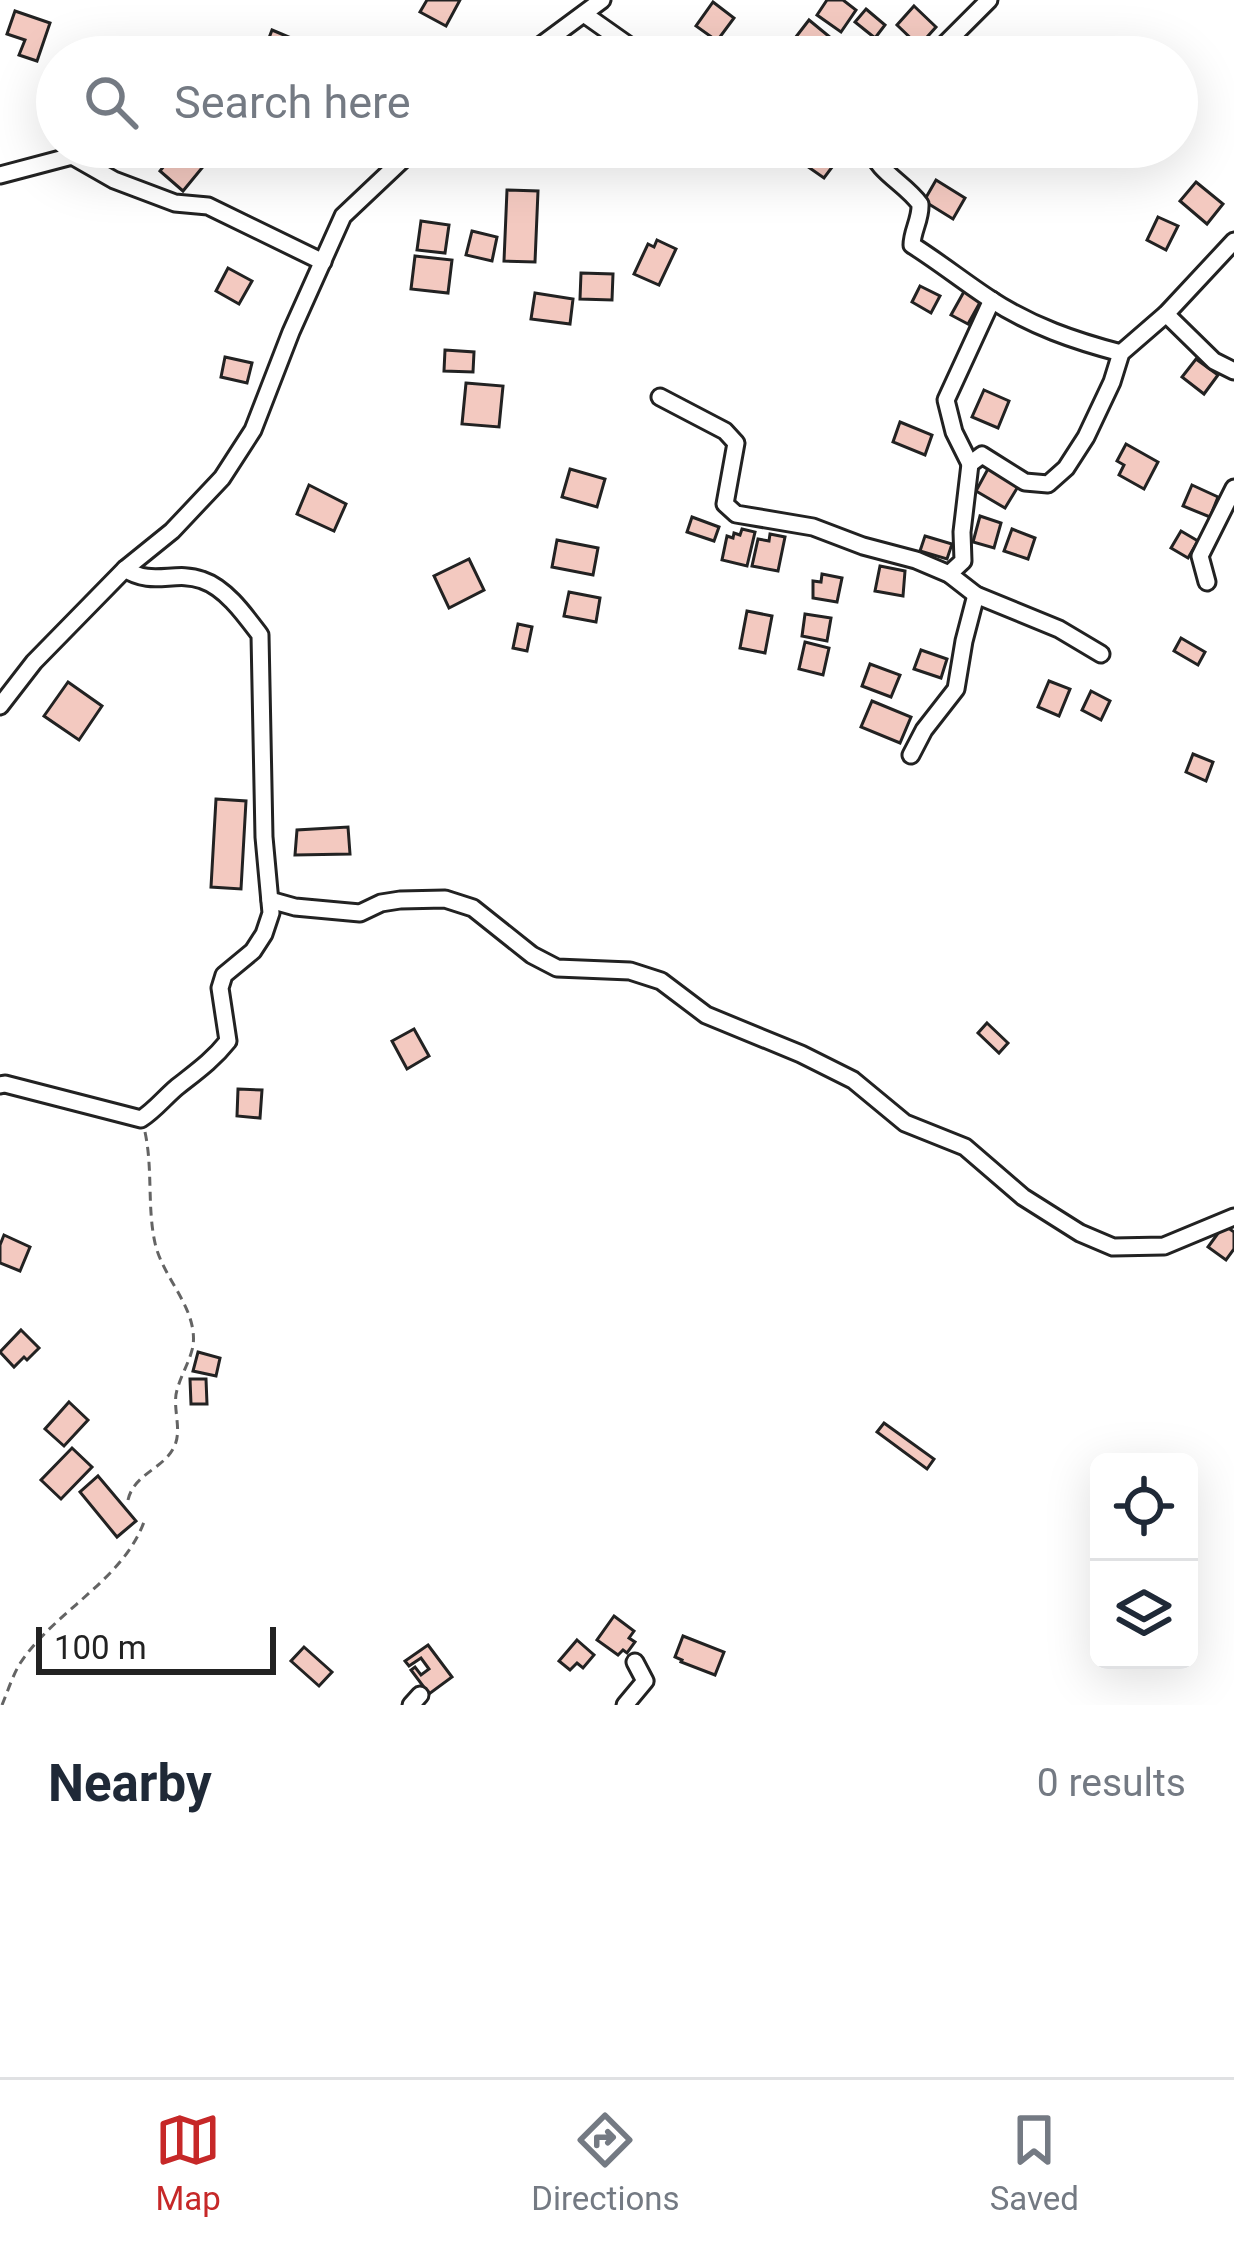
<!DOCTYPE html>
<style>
:root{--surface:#fff;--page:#f2f2f3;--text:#1f2937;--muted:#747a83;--line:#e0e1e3;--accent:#c62828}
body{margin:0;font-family:Roboto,sans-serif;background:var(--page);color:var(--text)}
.controls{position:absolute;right:36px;bottom:36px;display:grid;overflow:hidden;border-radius:18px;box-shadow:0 12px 48px #0002}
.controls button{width:108px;height:108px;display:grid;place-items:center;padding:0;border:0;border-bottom:3px solid var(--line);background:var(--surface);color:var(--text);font:60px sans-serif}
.scale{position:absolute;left:36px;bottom:30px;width:240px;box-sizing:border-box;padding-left:12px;border:6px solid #222;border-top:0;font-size:33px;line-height:42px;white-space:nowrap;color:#222;-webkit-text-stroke:9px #fff;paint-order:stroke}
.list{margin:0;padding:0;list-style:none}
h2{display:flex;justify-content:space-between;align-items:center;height:156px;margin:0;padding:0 48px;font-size:51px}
h2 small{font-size:39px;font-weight:400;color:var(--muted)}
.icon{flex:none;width:66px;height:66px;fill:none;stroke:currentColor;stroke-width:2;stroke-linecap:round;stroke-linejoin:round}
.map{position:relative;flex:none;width:1234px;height:1705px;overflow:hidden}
.search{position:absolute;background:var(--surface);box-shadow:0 12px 48px #0002;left:36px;right:36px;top:36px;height:132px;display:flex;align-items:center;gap:30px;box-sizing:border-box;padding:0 42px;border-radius:66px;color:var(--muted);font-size:45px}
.sheet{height:372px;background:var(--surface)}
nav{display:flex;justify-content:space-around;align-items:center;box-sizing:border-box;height:168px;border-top:3px solid var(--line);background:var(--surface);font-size:33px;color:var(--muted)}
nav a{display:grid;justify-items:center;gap:6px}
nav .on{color:var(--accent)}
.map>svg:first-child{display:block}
.building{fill:#f3c9c0;stroke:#222;stroke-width:3}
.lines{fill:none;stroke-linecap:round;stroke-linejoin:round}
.minor-casing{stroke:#222;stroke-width:21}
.path{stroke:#646464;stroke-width:3;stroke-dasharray:9 6;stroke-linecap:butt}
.minor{stroke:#fff;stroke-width:15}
</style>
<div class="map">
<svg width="1234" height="1705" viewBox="0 0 1234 1705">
<rect width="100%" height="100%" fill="#fff"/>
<g class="building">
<polygon points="427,0 460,0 446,26 420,12"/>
<polygon points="827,0 843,0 856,10 841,32 817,15"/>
<polygon points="713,2 734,18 717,41 696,26"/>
<polygon points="914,6 936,27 919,46 897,25"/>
<polygon points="866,9 885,25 875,38 855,22"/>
<polygon points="15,11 50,23 37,61 19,55 25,40 7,34"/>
<polygon points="809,20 831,38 816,57 812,57 792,42"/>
<polygon points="272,30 296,40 287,57 263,54"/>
<polygon points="701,38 729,57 690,57"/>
<polygon points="179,147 199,147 211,157 183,191 160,171"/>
<polygon points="812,147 847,147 824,178 801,162"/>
<polygon points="936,180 965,198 953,219 924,201"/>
<polygon points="1196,182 1223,204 1207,224 1180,201"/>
<polygon points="507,190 538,191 535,262 504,261"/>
<polygon points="1158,217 1178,226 1166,250 1147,240"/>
<polygon points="421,221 449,225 445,253 417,250"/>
<polygon points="472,231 497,237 492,261 466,255"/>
<polygon points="657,240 676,249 659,285 634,274 648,244 654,247"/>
<polygon points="415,256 452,260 448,293 411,289"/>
<polygon points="228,268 252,281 239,304 216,291"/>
<polygon points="581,273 613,274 612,300 580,299"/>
<polygon points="920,286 940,296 931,313 912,302"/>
<polygon points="966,288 983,297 968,324 951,315"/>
<polygon points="535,293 573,299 570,324 531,319"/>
<polygon points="445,350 474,352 473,372 444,371"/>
<polygon points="225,357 252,363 247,383 221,377"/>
<polygon points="1196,359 1218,375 1204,394 1182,377"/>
<polygon points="466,383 503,386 499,427 462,424"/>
<polygon points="984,390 1009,401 998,428 972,417"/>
<polygon points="900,422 932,435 925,455 893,442"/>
<polygon points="1126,444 1158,462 1144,489 1119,475 1124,465 1117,461"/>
<polygon points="989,467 1019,485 1005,508 976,491"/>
<polygon points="570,469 605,479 597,507 562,497"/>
<polygon points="309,485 346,504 334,531 297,514"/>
<polygon points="1192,485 1218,497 1210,517 1183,506"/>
<polygon points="980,516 1001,523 994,548 973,542"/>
<polygon points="692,517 719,527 714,541 687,532"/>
<polygon points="742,529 755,532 747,566 722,560 727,536 733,538 734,533 740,535"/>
<polygon points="1012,529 1035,538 1028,559 1004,551"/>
<polygon points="1181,531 1198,541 1188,558 1171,548"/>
<polygon points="770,534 785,537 778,571 752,566 758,539 769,541"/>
<polygon points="925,536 952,544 947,559 920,551"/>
<polygon points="557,540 598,548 593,575 552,567"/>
<polygon points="469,559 484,590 449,608 434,576"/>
<polygon points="880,566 905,571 903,596 875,591"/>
<polygon points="822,574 842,578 837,602 813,598 813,581 821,582"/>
<polygon points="569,592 600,598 596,622 564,616"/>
<polygon points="747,611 772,616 765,653 740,648"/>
<polygon points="805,614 831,618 827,641 802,636"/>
<polygon points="518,624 532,627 527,651 513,648"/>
<polygon points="1181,638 1205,652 1198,665 1174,651"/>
<polygon points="805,642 829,648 823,675 799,669"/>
<polygon points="921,650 947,659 941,678 914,669"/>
<polygon points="870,664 900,675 891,697 862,686"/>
<polygon points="1049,681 1070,689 1059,716 1038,707"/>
<polygon points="68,682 102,706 79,740 44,716"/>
<polygon points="1091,691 1110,701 1101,720 1082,710"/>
<polygon points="872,701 911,717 900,743 861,727"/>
<polygon points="1193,754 1213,762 1206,781 1186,772"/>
<polygon points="216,799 246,801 241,889 211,887"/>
<polygon points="348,827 350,854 295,855 297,830"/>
<polygon points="987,1023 1008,1043 999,1053 978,1033"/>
<polygon points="414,1029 429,1056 407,1069 392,1041"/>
<polygon points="238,1089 262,1090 260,1118 237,1116"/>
<polygon points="1224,1225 1234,1232 1234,1249 1226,1260 1208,1247"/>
<polygon points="4,1235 30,1247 20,1271 0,1263 0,1245"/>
<polygon points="21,1330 39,1348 27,1360 24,1357 14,1367 0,1352"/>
<polygon points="198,1352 220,1358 216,1376 193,1371"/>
<polygon points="190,1379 206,1379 207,1404 191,1404"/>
<polygon points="69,1402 88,1420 64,1446 45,1429"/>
<polygon points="884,1423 934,1459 927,1469 877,1432"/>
<polygon points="72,1448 92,1467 61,1499 41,1480"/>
<polygon points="98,1476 136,1521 117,1537 80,1492"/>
<polygon points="614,1616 634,1631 629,1638 635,1642 627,1653 623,1650 618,1655 597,1640"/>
<polygon points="683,1636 724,1652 715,1675 681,1662 682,1660 675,1657"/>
<polygon points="577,1640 594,1655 583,1668 577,1663 570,1670 559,1661"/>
<polygon points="428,1645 452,1677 429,1694 411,1670 415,1667 421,1675 429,1669 421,1658 409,1666 405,1661"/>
<polygon points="304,1647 332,1672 319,1686 291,1661"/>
</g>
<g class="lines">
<defs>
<g id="minor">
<polyline points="584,14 645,57"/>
<polyline points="525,57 602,0"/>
<polyline points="932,57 989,0"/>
<path d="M870,147C877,172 905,183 920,204C921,219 912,231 912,245C939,262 964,282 990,299C1031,326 1075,341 1121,353"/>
<polyline points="0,175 72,156 114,180 175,203 208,206 323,262"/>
<polyline points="1166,314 1214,361 1234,371"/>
<polyline points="660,397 725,431 736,443 725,504 736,514 813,527 863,546 916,560 949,574 976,595 1059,629 1101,654"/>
<polyline points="970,464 954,432 946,400 992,300"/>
<polyline points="949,574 963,561 962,532 970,464 982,455 1025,482 1048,484 1066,468 1086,437 1112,382 1121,353 1166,314 1234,241"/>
<polyline points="1207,582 1200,556 1234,488"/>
<polyline points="0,706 34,662 125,569 172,531 222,478 253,430 291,332 343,216 416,147"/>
<polyline points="911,755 924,730 956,689 964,641 976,595"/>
<polyline points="270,900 295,907 360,913 381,903 400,900 445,899 473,908 532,955 557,968 630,971 661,981 706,1015 801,1054 853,1080 905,1123 965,1147 1023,1197 1080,1233 1113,1247 1164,1246 1234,1217"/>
<path d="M0,1085L5,1084L141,1119C155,1110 164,1098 177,1087C196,1072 213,1060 228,1041L220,988L224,975L253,951L264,934L271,913L264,837L260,635C245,615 226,588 202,580C175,570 152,587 125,569"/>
<polyline points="411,1705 420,1695"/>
<polyline points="625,1705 645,1681 635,1662"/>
</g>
</defs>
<use href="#minor" class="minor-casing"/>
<g class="path">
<path d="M128,1500C134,1473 165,1469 175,1445C182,1428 172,1407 177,1390C181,1375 190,1361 193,1346C198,1308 163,1279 155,1243C147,1207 153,1169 145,1132"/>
<path d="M2,1705C8,1691 13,1674 21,1662C55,1611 122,1581 144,1522"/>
</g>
<use href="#minor" class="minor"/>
</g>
</svg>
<div class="controls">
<button><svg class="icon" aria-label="locate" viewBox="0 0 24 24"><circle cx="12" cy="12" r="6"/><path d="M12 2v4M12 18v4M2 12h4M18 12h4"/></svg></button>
<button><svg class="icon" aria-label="layers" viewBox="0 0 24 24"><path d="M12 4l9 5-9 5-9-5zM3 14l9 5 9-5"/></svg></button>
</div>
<div class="scale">100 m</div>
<div class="search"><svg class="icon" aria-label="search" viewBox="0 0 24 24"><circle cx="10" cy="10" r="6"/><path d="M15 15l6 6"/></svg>Search here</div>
</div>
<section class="sheet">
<h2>Nearby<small>0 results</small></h2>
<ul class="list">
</ul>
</section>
<nav>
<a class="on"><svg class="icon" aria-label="map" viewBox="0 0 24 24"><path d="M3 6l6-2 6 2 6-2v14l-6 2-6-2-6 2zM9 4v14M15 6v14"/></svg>Map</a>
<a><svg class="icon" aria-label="directions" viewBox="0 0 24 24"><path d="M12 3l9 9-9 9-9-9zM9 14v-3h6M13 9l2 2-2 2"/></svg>Directions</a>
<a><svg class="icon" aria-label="saved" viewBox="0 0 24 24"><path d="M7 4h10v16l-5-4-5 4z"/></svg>Saved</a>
</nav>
